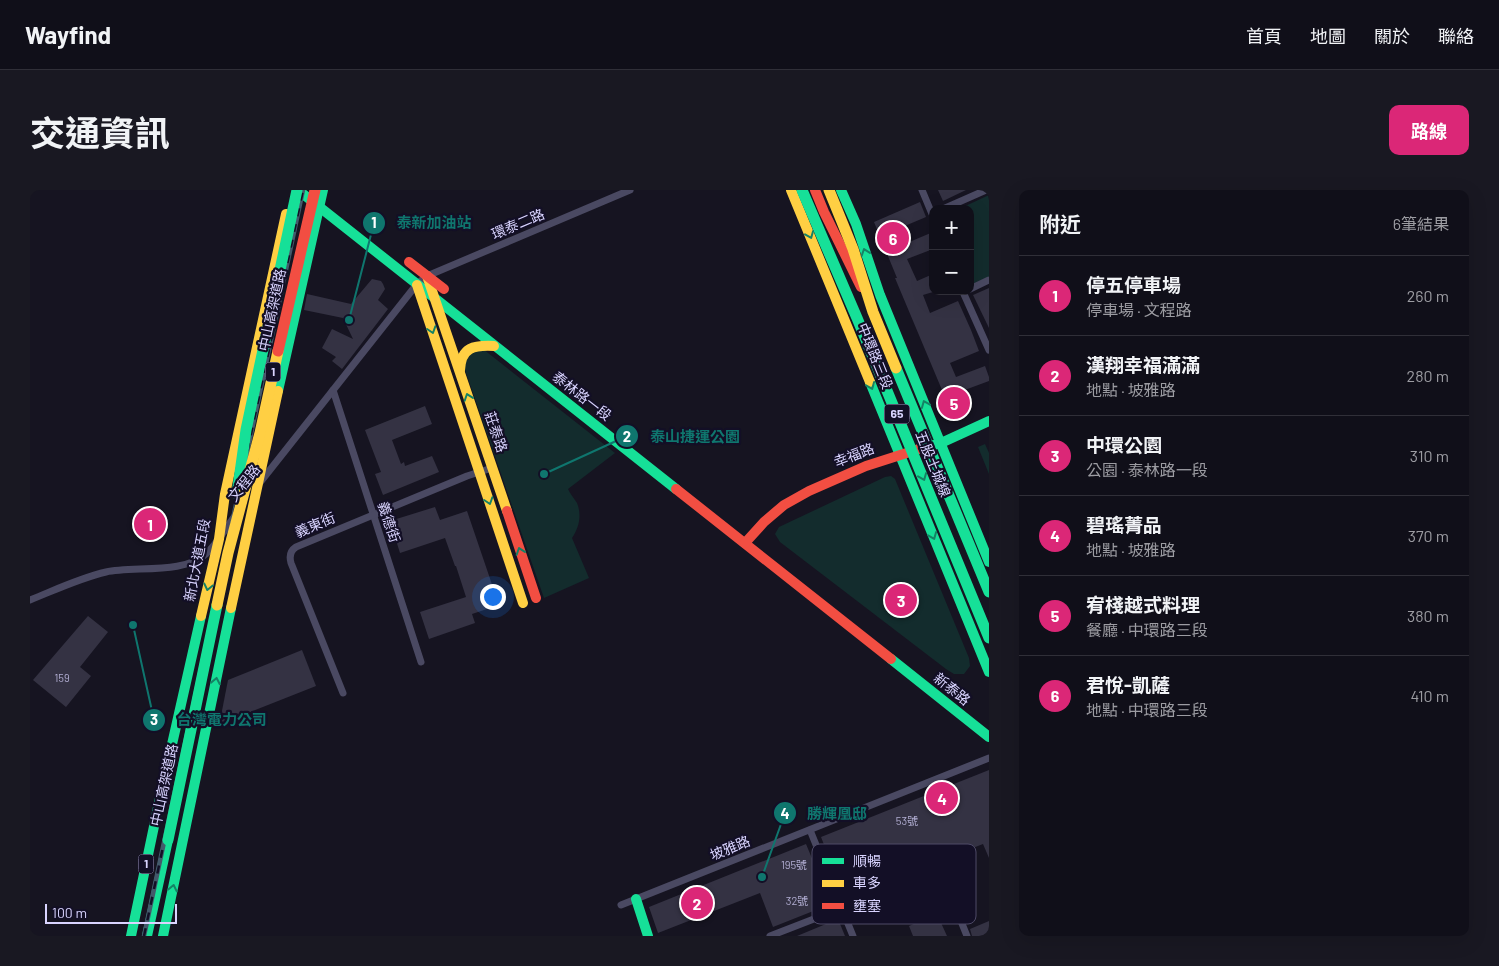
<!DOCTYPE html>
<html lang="zh-TW">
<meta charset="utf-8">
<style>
:root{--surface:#100f19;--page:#191822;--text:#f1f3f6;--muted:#9c9ca2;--line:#302f38;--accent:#db2777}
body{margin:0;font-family:Barlow,"Noto Sans TC",sans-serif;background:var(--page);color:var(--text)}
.controls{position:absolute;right:15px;top:15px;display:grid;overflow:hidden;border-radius:10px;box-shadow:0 5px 20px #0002}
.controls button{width:45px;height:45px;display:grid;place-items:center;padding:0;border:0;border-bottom:1px solid var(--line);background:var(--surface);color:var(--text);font:25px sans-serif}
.scale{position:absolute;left:15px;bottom:12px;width:132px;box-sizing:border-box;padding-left:5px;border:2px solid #d9d4ff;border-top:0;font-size:14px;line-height:18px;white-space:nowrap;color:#d9d4ff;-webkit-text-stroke:4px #130f26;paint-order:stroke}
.you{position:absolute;left:462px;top:406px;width:18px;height:18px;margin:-12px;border:4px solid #fff;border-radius:50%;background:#1a73e8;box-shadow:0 0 0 8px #1a73e833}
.badge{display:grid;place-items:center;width:32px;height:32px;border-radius:50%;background:var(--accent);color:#fff;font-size:16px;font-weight:700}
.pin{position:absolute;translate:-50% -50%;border:2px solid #fff;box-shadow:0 1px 5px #0006}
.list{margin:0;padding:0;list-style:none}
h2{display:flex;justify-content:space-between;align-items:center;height:65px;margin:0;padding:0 20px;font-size:21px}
h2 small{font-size:16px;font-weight:400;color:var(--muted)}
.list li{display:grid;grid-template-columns:32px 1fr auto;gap:15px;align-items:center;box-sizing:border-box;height:80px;padding:0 20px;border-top:1px solid var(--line)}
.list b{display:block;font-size:19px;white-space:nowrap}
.list p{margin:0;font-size:16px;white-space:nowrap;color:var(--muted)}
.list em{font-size:16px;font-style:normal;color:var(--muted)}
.map{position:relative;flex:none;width:959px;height:746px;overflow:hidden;border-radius:10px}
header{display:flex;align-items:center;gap:30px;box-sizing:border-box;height:70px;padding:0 25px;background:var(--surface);border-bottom:1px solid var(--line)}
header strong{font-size:24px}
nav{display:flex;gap:28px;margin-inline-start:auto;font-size:18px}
.intro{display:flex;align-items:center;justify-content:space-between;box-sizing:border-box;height:120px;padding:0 30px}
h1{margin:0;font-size:35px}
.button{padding:12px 22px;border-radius:10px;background:var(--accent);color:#fff;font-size:18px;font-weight:700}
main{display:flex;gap:30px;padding:0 30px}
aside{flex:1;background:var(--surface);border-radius:10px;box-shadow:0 5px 20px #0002}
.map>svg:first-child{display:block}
.green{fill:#132c2d}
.building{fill:#343243}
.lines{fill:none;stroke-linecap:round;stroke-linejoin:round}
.street{stroke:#4a4962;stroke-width:7}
.fast{stroke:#16e098;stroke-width:10}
.slow{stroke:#ffcf43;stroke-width:10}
.jam{stroke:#f24e42;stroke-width:10}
.rail-casing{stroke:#43596b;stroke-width:4.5}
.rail{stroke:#130f26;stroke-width:2.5;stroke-dasharray:8;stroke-linecap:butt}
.fast-bridge{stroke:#16e098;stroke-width:11}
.slow-bridge{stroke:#ffcf43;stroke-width:11}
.jam-bridge{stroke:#f24e42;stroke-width:11}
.oneway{stroke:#158265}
.labels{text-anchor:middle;stroke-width:4.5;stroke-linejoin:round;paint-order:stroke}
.number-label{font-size:11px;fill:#b0acd0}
.shield{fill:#130f26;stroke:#9e99be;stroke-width:1}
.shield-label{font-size:12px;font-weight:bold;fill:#d9d4ff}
.street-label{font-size:14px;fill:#d9d4ff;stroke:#130f26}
.key{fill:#130f26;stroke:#4e4a67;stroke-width:1}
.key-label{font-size:14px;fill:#d9d4ff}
.leader{fill:none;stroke:#0f766e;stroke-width:2}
.callout-dot{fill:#0f766e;stroke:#130f26;stroke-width:2}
.mark-label{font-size:15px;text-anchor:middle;font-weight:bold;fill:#fff}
.callout-label{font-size:15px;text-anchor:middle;font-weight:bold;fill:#0f766e;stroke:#130f26;stroke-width:4.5;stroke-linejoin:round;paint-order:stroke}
</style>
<header>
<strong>Wayfind</strong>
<nav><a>首頁</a><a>地圖</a><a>關於</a><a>聯絡</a></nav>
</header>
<div class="intro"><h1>交通資訊</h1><a class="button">路線</a></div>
<main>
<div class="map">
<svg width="959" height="746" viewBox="0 0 959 746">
<rect width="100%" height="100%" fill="#161421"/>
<g class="green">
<polygon points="959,5 959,87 940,95 940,19 929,19"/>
<path d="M453,159L585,263L538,299C540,304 544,308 547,313C552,325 549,338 542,348L559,388L514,408L435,180C434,167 440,160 453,159Z"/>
<polygon points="955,254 959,263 959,284 948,257"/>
<polygon points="861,286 865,289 939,468 940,476 934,484 924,484 916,479 750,352 745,344 749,337 855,287"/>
</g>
<g class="building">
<polygon points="908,0 936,0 913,11"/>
<polygon points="890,12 896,27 870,38 877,53 903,42 903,59 877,69 887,91 903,84 903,102 893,105 900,123 928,111 941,140 949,161 920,173 926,187 955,176 959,187 959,191 932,201 936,212 920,219 865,88 867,88 844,32"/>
<polygon points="342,89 351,91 353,94 355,99 348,110 358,119 312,179 302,171 306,167 292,158 302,139 323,149 313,128 274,120 277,104 321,114"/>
<polygon points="959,98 959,138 943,105"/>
<polygon points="395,216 402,234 362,250 371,274 374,272 375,276 402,266 409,282 353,305 345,284 351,282 335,240"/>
<polygon points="405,317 410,330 437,321 469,415 442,424 445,433 399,449 390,422 436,407 426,376 425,376 415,348 370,363 360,331"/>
<polygon points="58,426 78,442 50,477 61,486 36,517 3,490"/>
<polygon points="272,460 286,496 195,532 190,531 198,490"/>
<polygon points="959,580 959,668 953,654 815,708 791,647"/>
<polygon points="776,654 801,714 743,737 730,703 628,743 619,717"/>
<polygon points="907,724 917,746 883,746 879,736"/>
<polygon points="808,729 815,746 767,746"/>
<polygon points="959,731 959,746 942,746 940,739"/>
</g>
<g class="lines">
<g class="street">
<polyline points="892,0 902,24 903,23"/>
<polyline points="913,19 956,0"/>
<polyline points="940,99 959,90"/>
<polyline points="935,101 933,102 959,160"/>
<polyline points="303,200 391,472"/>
<polyline points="228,295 387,94 397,86 600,0"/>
<path d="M0,410C25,400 50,388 76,382C103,376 155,384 176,364C187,354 195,339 204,327"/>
<path d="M313,503L261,373C259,366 260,361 266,357L437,286L462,278"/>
<polyline points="780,640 823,746"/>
<polyline points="591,715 959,568"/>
<polyline points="740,746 905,682 908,683 914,689 937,746"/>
</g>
<g class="fast">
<polyline points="268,0 646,299"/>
<polyline points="811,0 826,34 850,105 959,372"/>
<polyline points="840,192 959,482"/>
<polyline points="248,201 293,0"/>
<polyline points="889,259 911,253 959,231"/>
<polyline points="861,469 959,547"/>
<polyline points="606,709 618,746"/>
<polyline points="101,746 131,603 171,426"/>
<polyline points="117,746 138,650"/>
<polyline points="133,746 201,418"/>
</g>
<g class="slow">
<polyline points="761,0 840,192"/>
<polyline points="397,86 477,321"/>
<polyline points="387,95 493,413"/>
<path d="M430,180C431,157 444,155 464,156"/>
<polyline points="201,418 248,201"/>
<polyline points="171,426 189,349 195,304 256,24"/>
</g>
<g class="jam">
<polyline points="785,0 794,22 831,97"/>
<polyline points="379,72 414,99"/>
<polyline points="646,299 861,469"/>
<polyline points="477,321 506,408"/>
<polyline points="715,353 734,332 754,315 779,301 836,276 889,259"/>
</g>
<defs>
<polyline id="rail" points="114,746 273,0"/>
</defs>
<use href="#rail" class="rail-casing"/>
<use href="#rail" class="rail"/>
<g class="fast-bridge">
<polyline points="772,0 827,128 959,448"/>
<polyline points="866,178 959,402"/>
<polyline points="207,304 216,240 267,0"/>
<polyline points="138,650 187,415"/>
</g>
<g class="slow-bridge">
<polyline points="799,0 823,59 843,122 866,178"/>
<polyline points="187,415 198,363 230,243 248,161"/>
</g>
<polyline class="jam-bridge" points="248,161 285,0"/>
</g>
<defs><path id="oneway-chevron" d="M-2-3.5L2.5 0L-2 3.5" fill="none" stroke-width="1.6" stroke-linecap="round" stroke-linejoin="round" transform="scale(1.25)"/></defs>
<g class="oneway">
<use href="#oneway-chevron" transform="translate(780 45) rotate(68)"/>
<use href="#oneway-chevron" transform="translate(835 62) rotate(-109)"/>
<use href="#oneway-chevron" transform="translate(402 140) rotate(72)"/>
<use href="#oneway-chevron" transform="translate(841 196) rotate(68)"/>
<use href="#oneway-chevron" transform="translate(438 207) rotate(-109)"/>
<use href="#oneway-chevron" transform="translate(895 214) rotate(-112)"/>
<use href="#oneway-chevron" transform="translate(893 287) rotate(68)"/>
<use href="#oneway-chevron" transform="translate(459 311) rotate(72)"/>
<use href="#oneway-chevron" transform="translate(903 346) rotate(68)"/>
<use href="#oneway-chevron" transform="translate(490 361) rotate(-109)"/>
<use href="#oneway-chevron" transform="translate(178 397) rotate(103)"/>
<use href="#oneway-chevron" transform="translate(186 491) rotate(-79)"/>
<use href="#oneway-chevron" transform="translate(143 698) rotate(-78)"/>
</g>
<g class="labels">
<g class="number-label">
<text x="32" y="492">159</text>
<text x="877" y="635">53號</text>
<text x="764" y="679">195號</text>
<text x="767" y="715">32號</text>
</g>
<g class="shield">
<rect x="235.5" y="172.5" width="15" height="19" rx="4"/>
<rect x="854.5" y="214.5" width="25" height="19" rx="4"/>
<rect x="108.5" y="664.5" width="15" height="19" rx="4"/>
</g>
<g class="shield-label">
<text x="243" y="186">1</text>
<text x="867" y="228">65</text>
<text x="116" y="678">1</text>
</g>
<g class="street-label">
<text transform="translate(488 34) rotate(-23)" y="5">環泰二路</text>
<text transform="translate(242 120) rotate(-78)" y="5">中山高架道路</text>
<text transform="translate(845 166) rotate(68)" y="5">中環路三段</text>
<text transform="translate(552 206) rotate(38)" y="5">泰林路一段</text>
<text transform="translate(466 242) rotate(71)" y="5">莊泰路</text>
<text transform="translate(824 265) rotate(-21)" y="5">幸福路</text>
<text transform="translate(903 274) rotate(68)" y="5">五股土城線</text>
<text transform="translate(214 293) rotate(-52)" y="5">文程路</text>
<text transform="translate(359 332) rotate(72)" y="5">義德街</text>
<text transform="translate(285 335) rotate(-23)" y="5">義東街</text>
<text transform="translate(167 370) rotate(-79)" y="5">新北大道五段</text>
<text transform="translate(922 499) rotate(39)" y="5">新泰路</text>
<text transform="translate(134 595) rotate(-78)" y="5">中山高架道路</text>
<text transform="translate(700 658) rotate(-22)" y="5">坡雅路</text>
</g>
</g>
<rect x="782" y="654" width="164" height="80" rx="8" class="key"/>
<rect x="792" y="668" width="22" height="6" fill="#16e098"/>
<rect x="792" y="690" width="22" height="7" fill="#ffcf43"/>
<rect x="792" y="713" width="22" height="6" fill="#f24e42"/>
<g class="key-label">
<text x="823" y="676">順暢</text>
<text x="823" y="698">車多</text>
<text x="823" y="721">壅塞</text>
</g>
<path class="leader" d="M319 130L344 33M514 284L597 246M103 435L124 530M732 687L755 623"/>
<g class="callout-dot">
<circle cx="319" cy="130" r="5"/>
<circle cx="514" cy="284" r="5"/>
<circle cx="103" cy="435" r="5"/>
<circle cx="732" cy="687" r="5"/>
<circle cx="344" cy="33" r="12"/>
<circle cx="597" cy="246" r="12"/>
<circle cx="124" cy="530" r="12"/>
<circle cx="755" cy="623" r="12"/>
</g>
<g class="mark-label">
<text x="344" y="38">1</text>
<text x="597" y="252">2</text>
<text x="124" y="535">3</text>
<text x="755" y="629">4</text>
</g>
<g class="callout-label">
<text x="404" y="38">泰新加油站</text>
<text x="665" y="252">泰山捷運公園</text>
<text x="192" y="535">台灣電力公司</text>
<text x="807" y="629">勝輝凰邸</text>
</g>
</svg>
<div class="controls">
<button>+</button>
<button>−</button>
</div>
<div class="scale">100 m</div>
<div class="you"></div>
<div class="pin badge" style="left:120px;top:334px">1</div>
<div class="pin badge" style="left:667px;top:713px">2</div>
<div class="pin badge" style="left:871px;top:410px">3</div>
<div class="pin badge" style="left:912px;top:608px">4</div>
<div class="pin badge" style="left:924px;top:213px">5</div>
<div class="pin badge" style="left:863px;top:48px">6</div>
</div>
<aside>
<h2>附近<small>6筆結果</small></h2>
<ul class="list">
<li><span class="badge">1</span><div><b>停五停車場</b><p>停車場 · 文程路</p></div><em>260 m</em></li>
<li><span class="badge">2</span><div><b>漢翔幸福滿滿</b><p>地點 · 坡雅路</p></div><em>280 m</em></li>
<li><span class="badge">3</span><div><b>中環公園</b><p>公園 · 泰林路一段</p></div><em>310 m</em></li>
<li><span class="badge">4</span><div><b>碧瑤菁品</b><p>地點 · 坡雅路</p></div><em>370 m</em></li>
<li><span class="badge">5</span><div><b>宥棧越式料理</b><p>餐廳 · 中環路三段</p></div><em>380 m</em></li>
<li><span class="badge">6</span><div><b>君悅-凱薩</b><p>地點 · 中環路三段</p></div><em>410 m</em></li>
</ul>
</aside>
</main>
